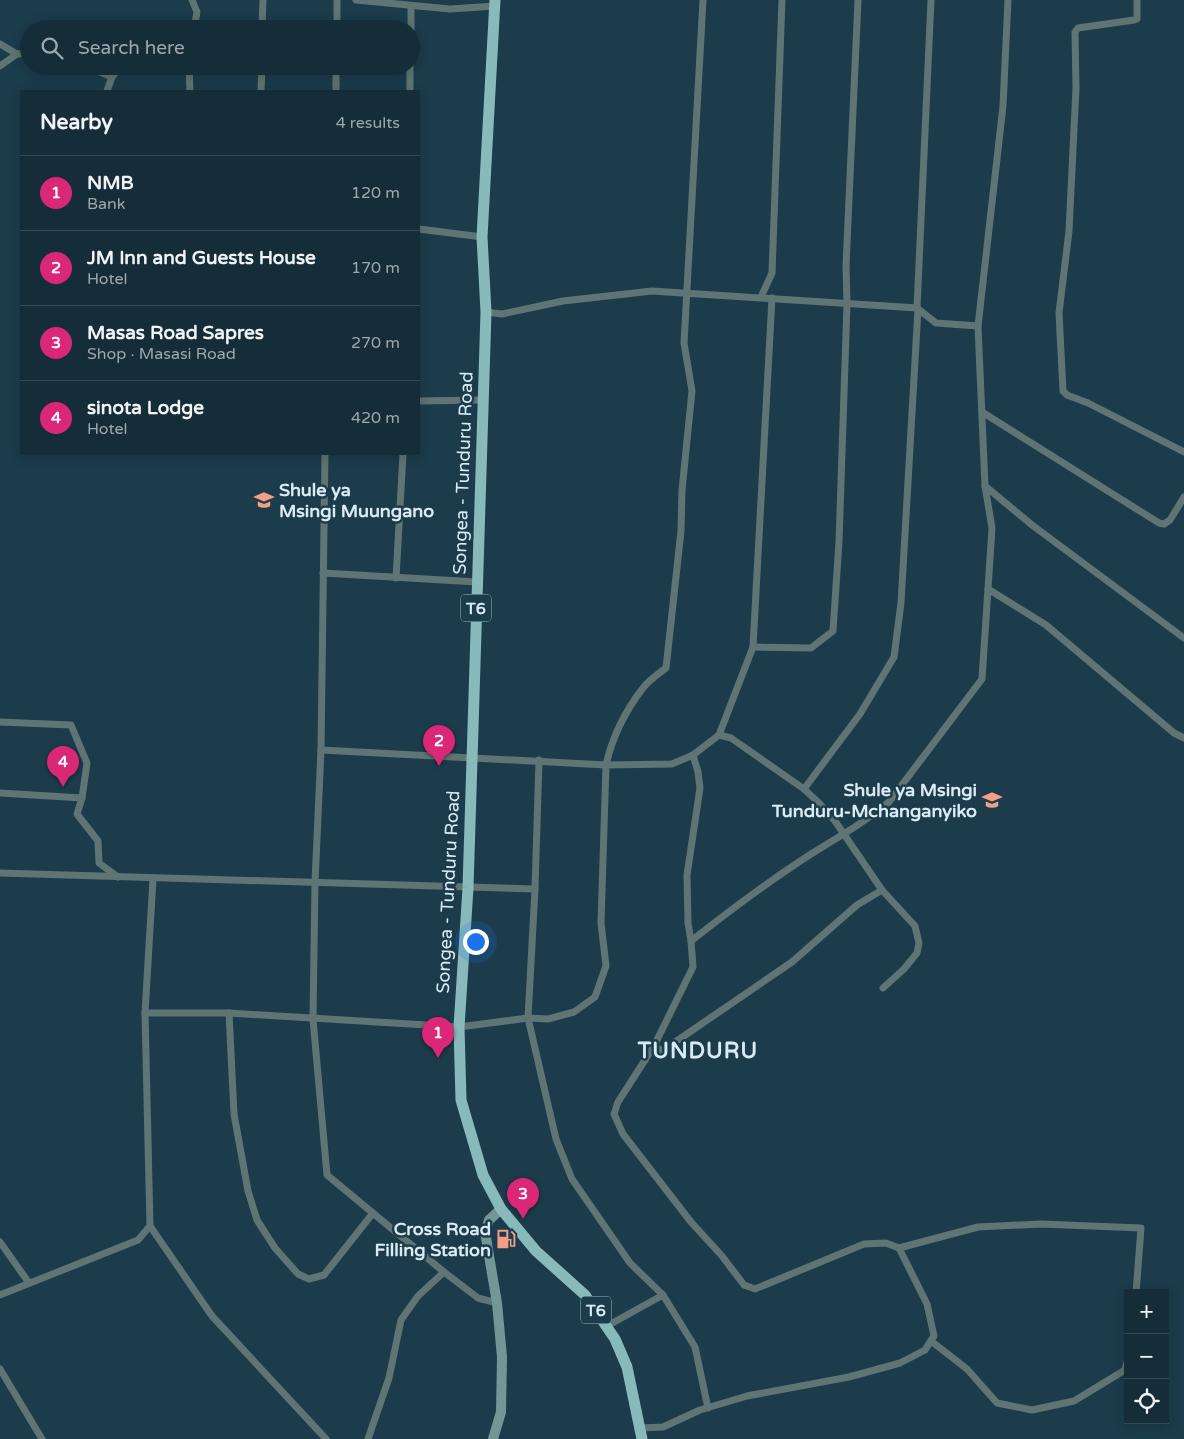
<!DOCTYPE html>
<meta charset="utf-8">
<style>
:root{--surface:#152d38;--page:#223943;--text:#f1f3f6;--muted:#9da8ae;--line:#344953;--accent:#db2777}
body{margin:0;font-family:"Varela Round",sans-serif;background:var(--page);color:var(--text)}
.controls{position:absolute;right:15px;bottom:15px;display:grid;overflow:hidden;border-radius:0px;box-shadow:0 2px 12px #0003}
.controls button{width:45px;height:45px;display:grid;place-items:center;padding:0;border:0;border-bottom:1px solid var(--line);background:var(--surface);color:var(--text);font:25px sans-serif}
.you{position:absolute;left:475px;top:941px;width:18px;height:18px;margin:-12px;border:4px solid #fff;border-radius:50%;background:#1a73e8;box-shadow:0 0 0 8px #1a73e833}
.badge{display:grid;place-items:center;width:32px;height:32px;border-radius:50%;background:var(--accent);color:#fff;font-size:16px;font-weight:700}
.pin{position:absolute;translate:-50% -41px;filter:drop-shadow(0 1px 2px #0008)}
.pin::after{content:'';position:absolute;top:26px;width:18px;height:15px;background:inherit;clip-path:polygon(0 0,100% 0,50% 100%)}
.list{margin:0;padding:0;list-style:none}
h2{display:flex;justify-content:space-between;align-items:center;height:65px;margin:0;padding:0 20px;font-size:21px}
h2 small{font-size:16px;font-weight:400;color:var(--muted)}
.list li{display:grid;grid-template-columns:32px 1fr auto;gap:15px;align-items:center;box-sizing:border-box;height:75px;padding:0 20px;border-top:1px solid var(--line)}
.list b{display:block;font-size:19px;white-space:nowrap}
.list p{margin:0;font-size:16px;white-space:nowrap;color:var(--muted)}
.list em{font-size:16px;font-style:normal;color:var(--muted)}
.icon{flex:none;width:28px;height:28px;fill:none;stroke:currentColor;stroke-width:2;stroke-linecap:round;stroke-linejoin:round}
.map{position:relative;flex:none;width:1184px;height:1439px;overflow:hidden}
.search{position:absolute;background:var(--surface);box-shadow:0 2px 12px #0003;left:20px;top:20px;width:400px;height:55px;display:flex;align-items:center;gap:12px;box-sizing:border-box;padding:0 18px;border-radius:28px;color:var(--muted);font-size:19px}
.panel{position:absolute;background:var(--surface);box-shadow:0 2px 12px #0003;left:20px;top:90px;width:400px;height:365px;border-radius:0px}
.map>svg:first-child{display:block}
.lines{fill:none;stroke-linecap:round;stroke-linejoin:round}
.minor{stroke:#5f7474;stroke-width:7}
.secondary{stroke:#739696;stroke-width:10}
.trunk{stroke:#89babb;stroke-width:11}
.labels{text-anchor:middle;stroke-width:5;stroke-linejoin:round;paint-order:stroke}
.shield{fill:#1c3c4b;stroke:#a0b6c1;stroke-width:1}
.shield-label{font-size:16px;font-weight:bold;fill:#d9ebf4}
.street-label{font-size:18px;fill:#d9ebf4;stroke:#1c3c4b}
.poi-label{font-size:18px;font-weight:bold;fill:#d9ebf4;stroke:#1c3c4b;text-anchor:end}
.district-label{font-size:22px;font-weight:bold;letter-spacing:1px;fill:#d9ebf4;stroke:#1c3c4b}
</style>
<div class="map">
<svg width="1184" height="1439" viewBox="0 0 1184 1439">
<rect width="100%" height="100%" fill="#1c3c4b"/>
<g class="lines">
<g class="minor">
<polyline points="192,0 197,12 194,29"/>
<polyline points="356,0 450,9 495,6"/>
<polyline points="1137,0 1137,19 1134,20 1078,28 1075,32 1076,88 1069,231 1059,313 1063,391 1067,395 1088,403 1184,452"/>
<polyline points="262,29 263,0"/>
<polyline points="337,29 337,0"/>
<polyline points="411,29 411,6"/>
<polyline points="0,44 17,54"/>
<polyline points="0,66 17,54 29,53"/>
<polyline points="85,66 112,77"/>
<polyline points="189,66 190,91"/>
<polyline points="107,91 112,77 121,66"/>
<polyline points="261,91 262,66"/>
<polyline points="336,91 336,66"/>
<polyline points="410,91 410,66"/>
<polyline points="419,229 482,237"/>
<polyline points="761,297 772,273 782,0"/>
<polyline points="917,308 931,0"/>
<polyline points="486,312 502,314 563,301 652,291 917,308 936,323 978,326"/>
<polyline points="419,401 482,400"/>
<polyline points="982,412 1159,523 1164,524 1170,520 1184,497"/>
<polyline points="325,454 321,750 315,882 313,1019 327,1175 444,1272 478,1298 497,1303"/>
<polyline points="985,486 1032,525 1184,638"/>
<polyline points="323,573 477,582"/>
<polyline points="396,578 403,454"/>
<polyline points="988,589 1046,625 1174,733 1184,738"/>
<polyline points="753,647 811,648 833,631 839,542 847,304 846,266 858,0"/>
<polyline points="0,722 71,725 87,763 82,798 77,814 98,841 99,863 118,877"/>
<polyline points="719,735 753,647 772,298"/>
<polyline points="321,750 606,765 672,764 693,755 719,735 731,738 804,789 819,803 835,821 882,890 915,926 919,943 917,953 904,969 883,988"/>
<polyline points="539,760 535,889 528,1018 556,1139 572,1179 630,1263 663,1295 695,1347 708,1408"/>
<polyline points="804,789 860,714 894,657 901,603 918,309"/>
<polyline points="0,793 82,798"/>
<polyline points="0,873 535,889"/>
<path d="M691,941C733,908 774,877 819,849C844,834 866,821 889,802L982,679L992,528L985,486L978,326L1003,106L1008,0"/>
<path d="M145,1013H229L459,1027L528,1018L548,1019L574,1012L595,997L606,966L601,923L606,765C612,738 626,710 643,688C648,681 658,674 666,668L681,531L682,490L692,391L684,343L703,0"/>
<polyline points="229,1013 234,1114 248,1191 257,1220 275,1248 298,1274 309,1279 324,1275 373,1213"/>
<polyline points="654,1046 662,1051 792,962 857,905 882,890"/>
<polyline points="150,1226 212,1316 326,1439"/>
<polyline points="0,1242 29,1283"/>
<polyline points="899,1248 978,1227 1041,1224 1141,1228 1136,1293"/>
<polyline points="0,1295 138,1240 150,1226 145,1013 153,879"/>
<polyline points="607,1326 663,1295"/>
<polyline points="931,1341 967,1369 997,1403 1032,1410 1074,1401 1125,1370 1128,1358"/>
<polyline points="0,1369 42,1439"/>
<polyline points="641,1428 663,1427 700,1410 747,1396 849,1377 900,1363 925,1350 934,1336 927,1304 899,1248 886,1243 864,1244 755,1289 744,1285 722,1256 691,1222 623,1134 614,1114 618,1102 654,1046 693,967 691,941 688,923 687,875 700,788 698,772 693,755"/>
<polyline points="368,1439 389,1378 401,1320 418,1296 444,1272"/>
</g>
<polyline class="secondary" points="493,1439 501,1412 502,1357 497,1303 485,1232 489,1220 501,1209"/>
<polyline class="trunk" points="495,0 482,237 486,312 468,888 459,1027 461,1100 483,1175 501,1209 536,1251 585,1295 615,1339 627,1367 642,1439"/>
</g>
<defs>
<symbol id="school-bare" viewBox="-9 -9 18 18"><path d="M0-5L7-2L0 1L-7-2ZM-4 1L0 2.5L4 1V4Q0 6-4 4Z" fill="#f49e86" stroke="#1c3c4b" stroke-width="2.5" paint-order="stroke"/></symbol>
<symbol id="fuel-bare" viewBox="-9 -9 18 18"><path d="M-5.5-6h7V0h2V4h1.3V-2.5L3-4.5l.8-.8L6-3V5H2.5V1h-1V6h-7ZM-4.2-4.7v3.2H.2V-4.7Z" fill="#f49e86" stroke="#1c3c4b" stroke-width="2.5" paint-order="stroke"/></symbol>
</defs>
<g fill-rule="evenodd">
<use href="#school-bare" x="250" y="486" width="28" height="28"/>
<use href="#school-bare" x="978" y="786" width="28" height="28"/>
<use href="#fuel-bare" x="492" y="1225" width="28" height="28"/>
</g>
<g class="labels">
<g class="shield">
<rect x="461" y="594.5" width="30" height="27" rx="4"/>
<rect x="581" y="1296.5" width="30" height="27" rx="4"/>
</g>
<g class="shield-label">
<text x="476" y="614">T6</text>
<text x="596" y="1316">T6</text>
</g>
<g class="street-label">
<text transform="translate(463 473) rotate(-88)" y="6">Songea - Tunduru Road</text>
<text transform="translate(448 892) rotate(-87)" y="6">Songea - Tunduru Road</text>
</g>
<g class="poi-label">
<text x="279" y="496" text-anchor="start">Shule ya<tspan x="279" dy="21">Msingi Muungano</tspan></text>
<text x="977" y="796">Shule ya Msingi<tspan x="977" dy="21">Tunduru-Mchanganyiko</tspan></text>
<text x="491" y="1235">Cross Road<tspan x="491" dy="21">Filling Station</tspan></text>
</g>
<g class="district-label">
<text x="698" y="1058">TUNDURU</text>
</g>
</g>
</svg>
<div class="controls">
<button>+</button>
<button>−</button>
<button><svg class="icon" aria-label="locate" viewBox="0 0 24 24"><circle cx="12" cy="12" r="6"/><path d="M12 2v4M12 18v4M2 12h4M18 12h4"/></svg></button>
</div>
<div class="you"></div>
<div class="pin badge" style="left:438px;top:1058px">1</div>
<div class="pin badge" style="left:439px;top:766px">2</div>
<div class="pin badge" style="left:523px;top:1219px">3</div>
<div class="pin badge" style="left:63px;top:787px">4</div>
<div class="search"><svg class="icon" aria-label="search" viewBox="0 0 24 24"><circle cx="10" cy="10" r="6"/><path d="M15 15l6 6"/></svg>Search here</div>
<section class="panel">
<h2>Nearby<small>4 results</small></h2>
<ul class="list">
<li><span class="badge">1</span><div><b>NMB</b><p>Bank</p></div><em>120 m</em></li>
<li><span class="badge">2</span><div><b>JM Inn and Guests House</b><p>Hotel</p></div><em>170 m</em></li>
<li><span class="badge">3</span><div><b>Masas Road Sapres</b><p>Shop · Masasi Road</p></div><em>270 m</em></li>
<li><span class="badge">4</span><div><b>sinota Lodge</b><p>Hotel</p></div><em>420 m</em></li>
</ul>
</section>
</div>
